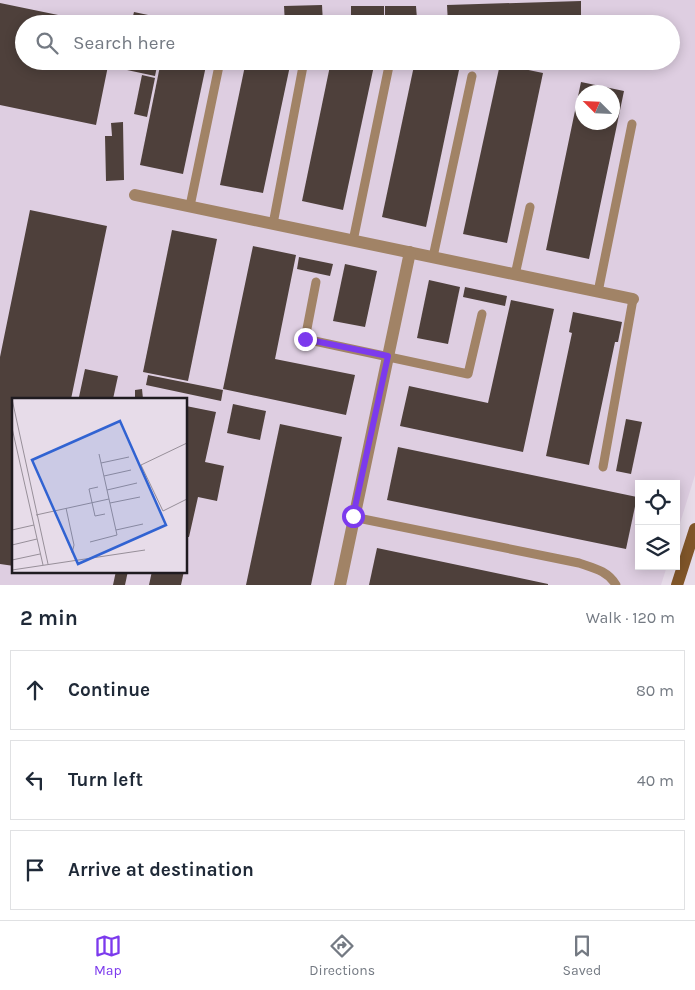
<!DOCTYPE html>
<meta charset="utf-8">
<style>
:root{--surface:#fff;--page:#f2f2f3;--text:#1f2937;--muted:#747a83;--line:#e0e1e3;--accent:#7c3aed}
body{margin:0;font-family:Karla,sans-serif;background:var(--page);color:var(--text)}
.controls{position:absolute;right:15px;bottom:15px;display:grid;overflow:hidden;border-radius:0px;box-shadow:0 2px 12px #0003}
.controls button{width:45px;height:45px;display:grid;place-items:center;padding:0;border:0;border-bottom:1px solid var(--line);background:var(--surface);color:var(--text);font:25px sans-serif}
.compass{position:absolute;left:575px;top:85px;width:45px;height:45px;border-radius:50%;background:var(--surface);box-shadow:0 2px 12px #0003;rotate:294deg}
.stop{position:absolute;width:15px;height:15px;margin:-11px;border:4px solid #7c3aed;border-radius:50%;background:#fff}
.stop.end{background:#7c3aed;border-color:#fff;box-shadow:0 1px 5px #0008}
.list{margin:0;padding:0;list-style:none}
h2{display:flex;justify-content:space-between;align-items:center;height:65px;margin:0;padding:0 20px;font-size:21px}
h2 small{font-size:16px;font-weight:400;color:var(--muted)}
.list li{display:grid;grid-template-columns:32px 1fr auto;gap:15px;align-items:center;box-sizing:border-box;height:80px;margin:0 10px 10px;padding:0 10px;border:1px solid var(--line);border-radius:0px}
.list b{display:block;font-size:19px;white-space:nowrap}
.list em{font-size:16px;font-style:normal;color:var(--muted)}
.icon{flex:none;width:28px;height:28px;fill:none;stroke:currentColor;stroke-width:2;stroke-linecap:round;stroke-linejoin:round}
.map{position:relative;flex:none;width:695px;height:585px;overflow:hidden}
.search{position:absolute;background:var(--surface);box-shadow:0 2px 12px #0003;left:15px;right:15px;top:15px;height:55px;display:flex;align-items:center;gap:12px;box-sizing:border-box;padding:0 18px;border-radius:28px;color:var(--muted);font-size:19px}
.sheet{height:335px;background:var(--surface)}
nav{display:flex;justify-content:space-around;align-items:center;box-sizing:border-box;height:70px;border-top:1px solid var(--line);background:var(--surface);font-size:14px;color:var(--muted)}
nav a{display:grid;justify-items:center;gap:2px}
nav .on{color:var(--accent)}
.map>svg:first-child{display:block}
.built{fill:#decee1;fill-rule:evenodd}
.building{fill:#4e403b;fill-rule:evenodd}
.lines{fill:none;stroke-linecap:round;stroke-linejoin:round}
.lane{stroke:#a18366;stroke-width:9}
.street{stroke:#a18366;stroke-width:12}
.secondary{stroke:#815629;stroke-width:12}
.route{stroke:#7c3aed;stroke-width:6}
.inset-road{fill:none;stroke:#978f99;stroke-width:1}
.view{fill:#3163d2;fill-opacity:0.15;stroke:#3163d2;stroke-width:2.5}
.inset-edge{fill:none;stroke:#1f1b20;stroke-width:2.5}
</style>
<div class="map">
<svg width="695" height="585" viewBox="0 0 695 585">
<rect width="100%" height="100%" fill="#e7dce9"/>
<path class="built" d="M0,0H695V475L676,536V484H639V566H667L661,585H0ZM24,24H671V61H24ZM582,92H612V122H582ZM14,399H186V571H14Z"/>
<g class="building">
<polygon points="581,1 581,24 448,24 447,5"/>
<polygon points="0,3 92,22 91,24 24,24 24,61 109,61 96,125 0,105"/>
<polygon points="322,5 323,24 285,24 284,6"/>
<rect x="351" y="6" width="33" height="18"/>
<polygon points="385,6 416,6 417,19 385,19"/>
<polygon points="134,12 167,19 166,24 131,24"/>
<polygon points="126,61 158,61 155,76 127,70"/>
<polygon points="161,61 207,61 183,174 140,165"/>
<polygon points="246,61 291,61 263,193 220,185"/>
<polygon points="331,61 375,61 343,210 302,201"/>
<polygon points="415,61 459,70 426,227 382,217"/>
<polygon points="500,64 543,73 507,243 463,234"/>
<polygon points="142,75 155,78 147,117 134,114"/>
<path d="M581,82L624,91L589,259L546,250ZM582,92H612V122H582Z"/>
<polygon points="123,122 124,180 106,181 105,136 112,136 111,123"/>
<polygon points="30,210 107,226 71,399 14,399 14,566 0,564 0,357"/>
<polygon points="172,230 217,239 188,381 143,372"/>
<polygon points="253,246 296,255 275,359 355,375 346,415 223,389"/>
<polygon points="299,257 333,264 330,276 297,269"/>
<polygon points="345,264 377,271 365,327 333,321"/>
<polygon points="429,280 460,287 448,344 417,338"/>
<polygon points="465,287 507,296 505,306 463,297"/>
<polygon points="511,300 554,309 523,452 400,426 409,386 488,403"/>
<polygon points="573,312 622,322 618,342 615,342 589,465 546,456 572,333 569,332"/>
<polygon points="85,369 118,376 113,399 88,399 79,397"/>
<polygon points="148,375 223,390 221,401 146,385"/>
<polygon points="142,389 143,399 135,399 135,390"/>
<polygon points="233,404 266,411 260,440 227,433"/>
<polygon points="186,406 216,412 205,462 224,466 217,501 198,497 189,537 186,537"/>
<polygon points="626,419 642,422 631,474 616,471"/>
<polygon points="280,424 342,437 311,585 246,585"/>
<polygon points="398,447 637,497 626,549 387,500"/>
<polygon points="377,548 548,584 548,585 369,585"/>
<polygon points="116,571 128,571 125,585 113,585"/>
<polygon points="152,571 184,571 181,585 149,585"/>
</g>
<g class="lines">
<g class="lane">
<polyline points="190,206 220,61"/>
<polyline points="273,224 304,61"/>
<polyline points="353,241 390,61"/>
<polyline points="433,257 472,76"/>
<polyline points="515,275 530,207"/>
<polyline points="316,282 305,339 468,374 482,314"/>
<polyline points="598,292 632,124"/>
<polyline points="603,467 633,299"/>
<path d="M353,517L579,563C594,568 608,571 616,585"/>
</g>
<g class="street">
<polyline points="135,195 633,299"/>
<polyline points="340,585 410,252"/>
</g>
<polyline class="secondary" points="677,585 695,529"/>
</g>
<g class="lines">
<polyline class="route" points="305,339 388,356 353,516"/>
</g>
<g transform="translate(12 398)">
<rect width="175" height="175" fill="#e7dce9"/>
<path class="inset-road" d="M0,1L36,166M0,30L31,167M175,45L129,67L151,113L175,101M89,65L117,59M92,78L119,72M86,89L77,91L83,118L93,116M95,92L125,85M98,105L128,99M54,110L62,147L60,155M24,117L97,101M0,132L22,127M104,132L131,126M78,144L105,137L87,56M0,147L25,141M0,162L28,156M0,172L133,152"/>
<path class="view" d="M108,23L154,127L66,166L20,62Z"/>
<rect width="175" height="175" class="inset-edge"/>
</g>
</svg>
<div class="controls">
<button><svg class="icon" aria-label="locate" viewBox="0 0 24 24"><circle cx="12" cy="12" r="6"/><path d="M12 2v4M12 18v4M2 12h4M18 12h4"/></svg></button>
<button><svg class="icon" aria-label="layers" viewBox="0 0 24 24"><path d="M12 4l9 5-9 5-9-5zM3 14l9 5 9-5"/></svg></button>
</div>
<svg class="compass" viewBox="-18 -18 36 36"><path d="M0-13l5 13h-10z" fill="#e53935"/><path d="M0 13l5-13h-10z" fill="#747a83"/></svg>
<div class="stop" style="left:353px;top:516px"></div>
<div class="stop end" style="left:305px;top:339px"></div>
<div class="search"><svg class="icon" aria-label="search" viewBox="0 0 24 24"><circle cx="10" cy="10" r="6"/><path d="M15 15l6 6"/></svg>Search here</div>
</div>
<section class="sheet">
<h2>2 min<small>Walk · 120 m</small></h2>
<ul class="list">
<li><svg class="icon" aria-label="ahead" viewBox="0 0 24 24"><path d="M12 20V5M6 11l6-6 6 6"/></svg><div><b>Continue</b></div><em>80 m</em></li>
<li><svg class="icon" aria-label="left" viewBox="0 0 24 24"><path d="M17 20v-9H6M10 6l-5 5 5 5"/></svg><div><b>Turn left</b></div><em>40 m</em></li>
<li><svg class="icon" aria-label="arrive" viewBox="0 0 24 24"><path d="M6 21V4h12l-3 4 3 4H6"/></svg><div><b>Arrive at destination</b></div></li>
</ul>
</section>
<nav>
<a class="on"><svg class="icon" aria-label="map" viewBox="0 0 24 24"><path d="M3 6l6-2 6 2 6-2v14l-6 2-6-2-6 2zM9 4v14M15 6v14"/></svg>Map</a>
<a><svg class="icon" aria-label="directions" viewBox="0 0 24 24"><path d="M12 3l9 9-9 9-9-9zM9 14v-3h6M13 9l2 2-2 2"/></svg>Directions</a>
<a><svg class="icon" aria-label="saved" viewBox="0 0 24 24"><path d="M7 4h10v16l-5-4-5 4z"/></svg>Saved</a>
</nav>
